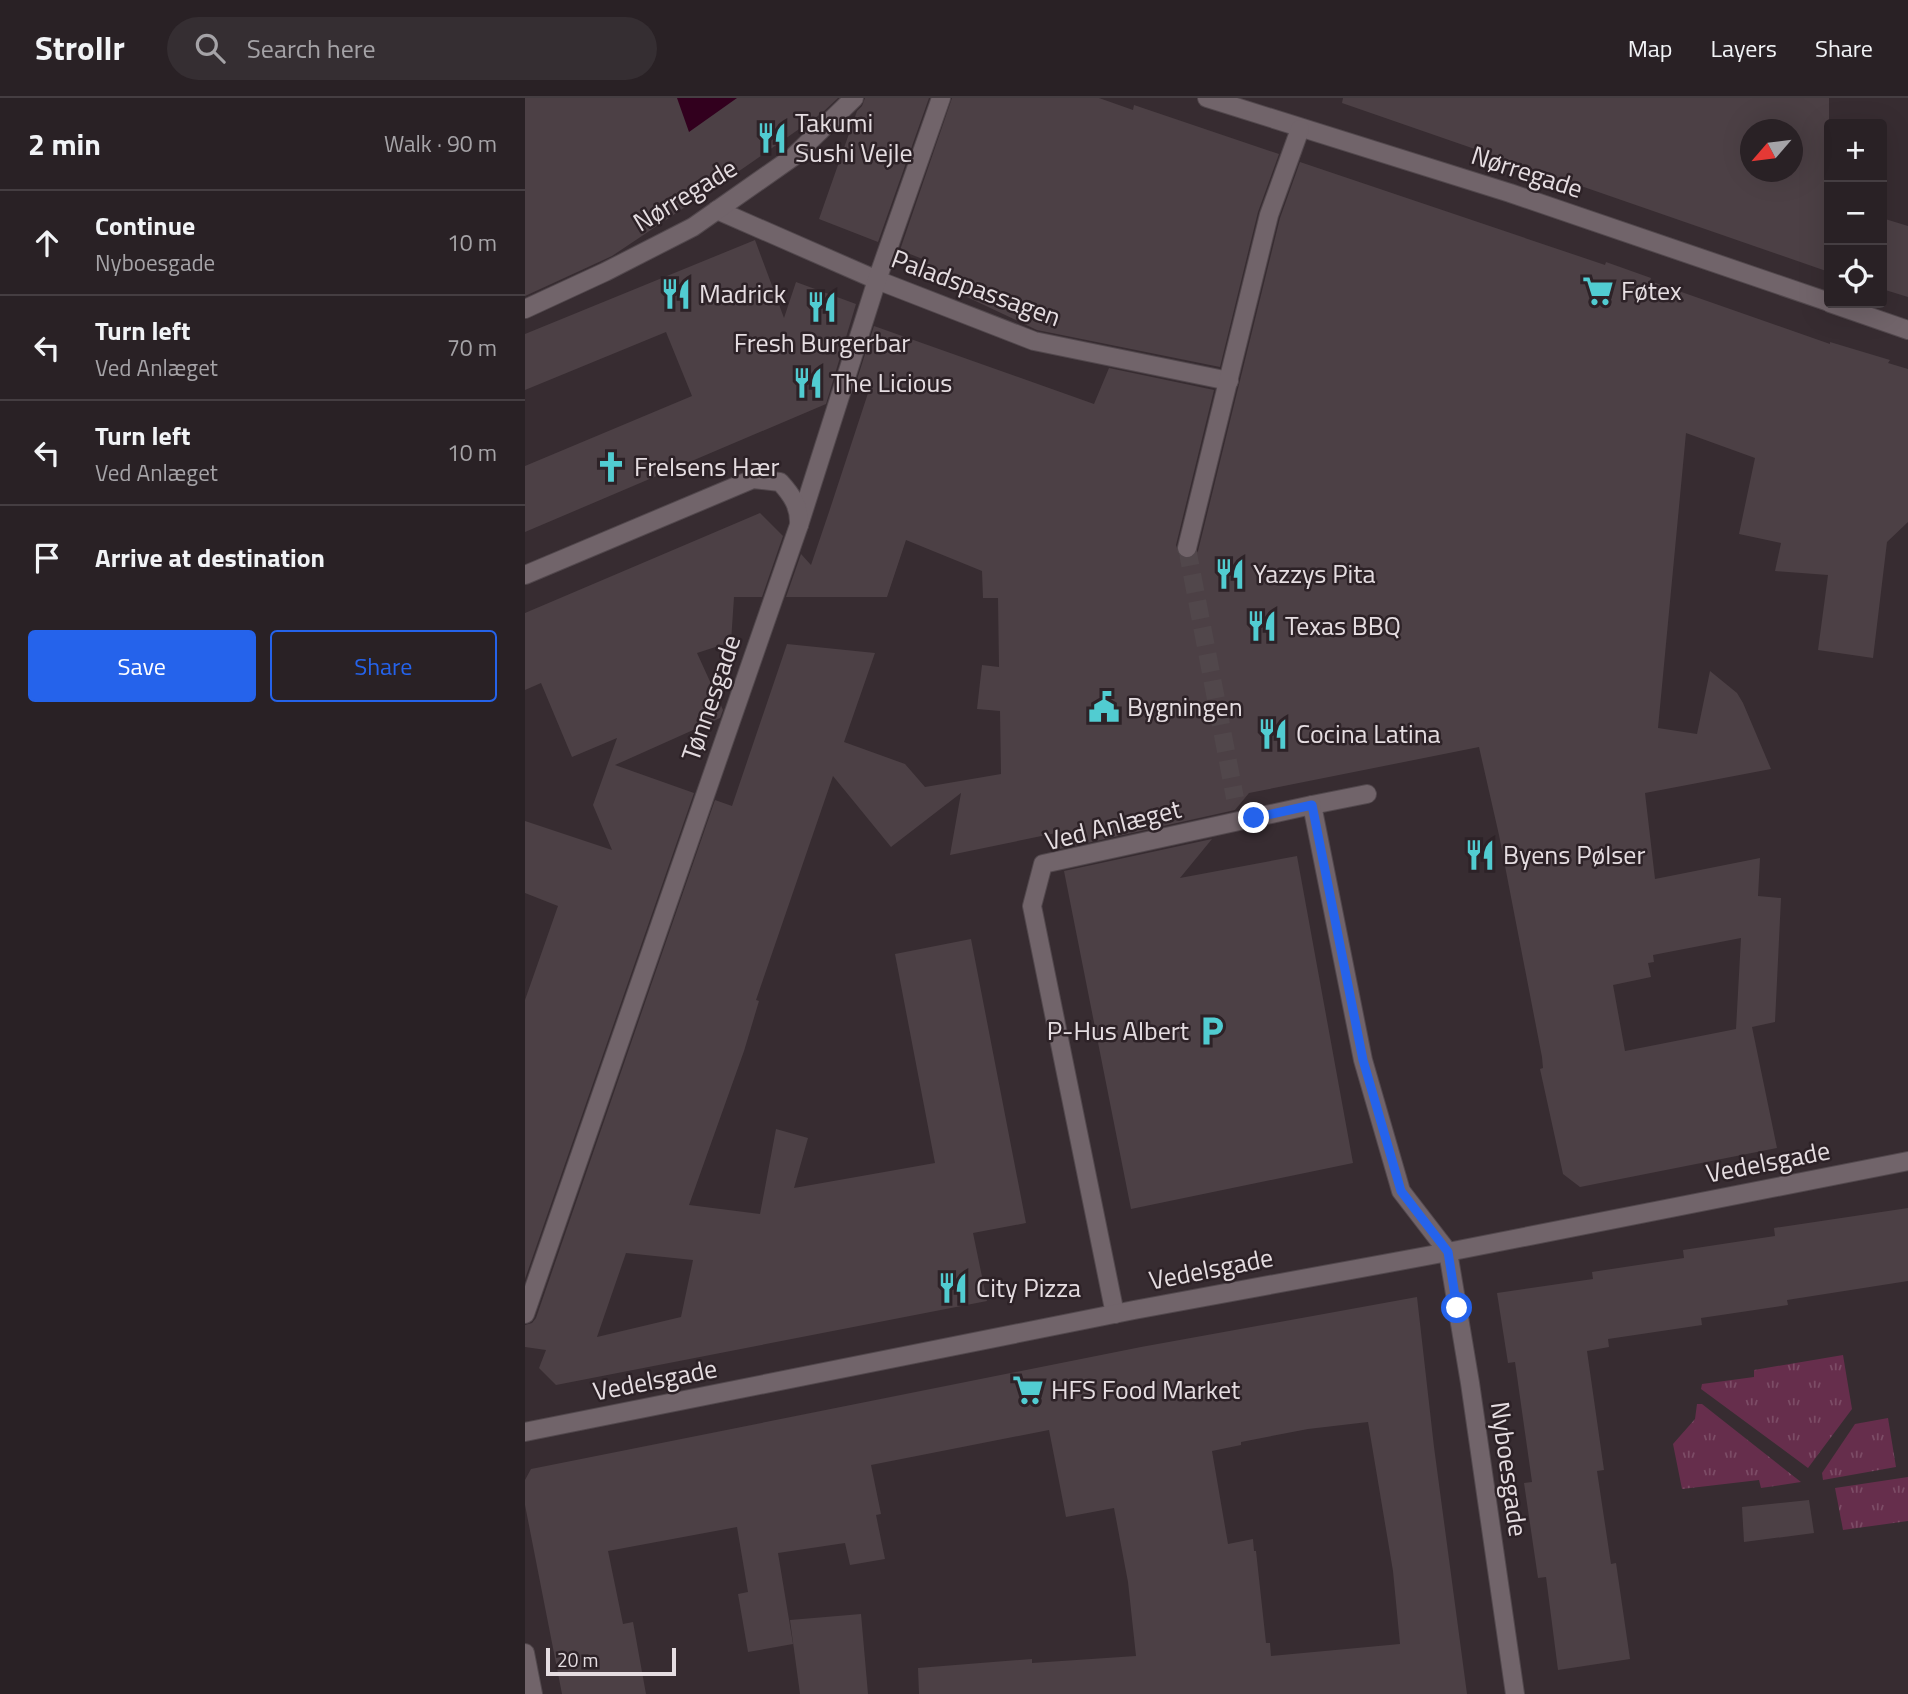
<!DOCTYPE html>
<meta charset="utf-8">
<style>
:root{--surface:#292125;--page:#352e32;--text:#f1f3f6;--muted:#a5a3a7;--line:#453e42;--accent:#2563eb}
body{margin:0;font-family:"Titillium Web",sans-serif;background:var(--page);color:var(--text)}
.controls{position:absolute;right:21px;top:21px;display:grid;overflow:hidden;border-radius:7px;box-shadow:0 7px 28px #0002}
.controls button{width:63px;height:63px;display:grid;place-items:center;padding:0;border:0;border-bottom:2px solid var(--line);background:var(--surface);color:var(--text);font:35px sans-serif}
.compass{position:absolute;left:1215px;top:21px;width:63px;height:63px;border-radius:50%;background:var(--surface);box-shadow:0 7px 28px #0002;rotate:242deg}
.scale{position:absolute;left:21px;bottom:18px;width:130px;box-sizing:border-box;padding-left:7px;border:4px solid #e5dde1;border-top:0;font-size:19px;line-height:24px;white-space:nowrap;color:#e5dde1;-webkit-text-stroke:5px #2d2227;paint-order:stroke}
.stop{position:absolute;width:21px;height:21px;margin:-16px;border:5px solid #2563eb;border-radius:50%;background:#fff}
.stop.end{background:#2563eb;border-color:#fff;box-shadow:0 2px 7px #0008}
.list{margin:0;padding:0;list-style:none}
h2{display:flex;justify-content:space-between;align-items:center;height:91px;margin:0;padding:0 28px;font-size:30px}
h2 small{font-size:23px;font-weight:400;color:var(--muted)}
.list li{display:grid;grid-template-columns:46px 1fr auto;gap:21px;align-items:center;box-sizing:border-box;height:105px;padding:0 28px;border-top:2px solid var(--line)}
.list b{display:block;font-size:26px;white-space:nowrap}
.list p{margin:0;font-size:23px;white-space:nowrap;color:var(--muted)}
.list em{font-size:23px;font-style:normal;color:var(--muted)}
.actions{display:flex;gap:14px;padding:21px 28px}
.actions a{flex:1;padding:16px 0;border:2px solid var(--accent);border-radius:7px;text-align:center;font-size:24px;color:var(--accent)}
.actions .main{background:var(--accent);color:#fff}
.icon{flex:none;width:38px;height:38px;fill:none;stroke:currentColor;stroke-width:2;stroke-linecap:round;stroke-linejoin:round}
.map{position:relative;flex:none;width:1383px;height:1596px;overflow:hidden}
header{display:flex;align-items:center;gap:42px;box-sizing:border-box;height:98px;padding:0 35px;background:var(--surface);border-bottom:2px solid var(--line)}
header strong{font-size:33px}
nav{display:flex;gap:38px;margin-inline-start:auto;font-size:24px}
.search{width:490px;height:63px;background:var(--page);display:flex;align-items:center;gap:18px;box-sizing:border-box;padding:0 24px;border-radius:38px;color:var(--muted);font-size:26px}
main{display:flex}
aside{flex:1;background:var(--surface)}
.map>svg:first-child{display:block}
.grass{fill:url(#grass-tufts)}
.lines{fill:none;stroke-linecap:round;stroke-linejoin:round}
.river{stroke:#32001e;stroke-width:77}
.building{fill:#4c4045;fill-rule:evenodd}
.pedestrian-tunnel{stroke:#51474b;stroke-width:18;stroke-dasharray:18 9;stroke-linecap:butt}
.pedestrian-casing{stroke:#52484d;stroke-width:20}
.minor-casing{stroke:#52484d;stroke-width:20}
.secondary-casing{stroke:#52484d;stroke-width:20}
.pedestrian{stroke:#71646a;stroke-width:18}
.minor{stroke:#71646a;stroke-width:18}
.secondary{stroke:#71646a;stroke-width:18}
.route{stroke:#2563eb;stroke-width:9}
.labels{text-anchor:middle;stroke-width:5;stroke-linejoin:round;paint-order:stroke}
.poi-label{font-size:26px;fill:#e5dde1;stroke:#2d2227;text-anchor:start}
.street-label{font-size:26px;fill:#e5dde1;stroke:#2d2227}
</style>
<header>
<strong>Strollr</strong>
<div class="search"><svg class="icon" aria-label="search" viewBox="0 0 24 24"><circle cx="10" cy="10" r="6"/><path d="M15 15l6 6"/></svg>Search here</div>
<nav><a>Map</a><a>Layers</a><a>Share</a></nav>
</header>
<main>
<aside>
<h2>2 min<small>Walk · 90 m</small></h2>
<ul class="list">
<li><svg class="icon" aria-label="ahead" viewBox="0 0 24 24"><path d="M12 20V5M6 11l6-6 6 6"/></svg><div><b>Continue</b><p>Nyboesgade</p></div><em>10 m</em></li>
<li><svg class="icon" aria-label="left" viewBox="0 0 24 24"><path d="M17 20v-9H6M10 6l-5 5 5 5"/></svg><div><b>Turn left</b><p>Ved Anlæget</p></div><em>70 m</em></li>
<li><svg class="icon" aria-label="left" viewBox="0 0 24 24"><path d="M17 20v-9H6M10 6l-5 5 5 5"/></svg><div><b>Turn left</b><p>Ved Anlæget</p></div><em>10 m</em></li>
<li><svg class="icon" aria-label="arrive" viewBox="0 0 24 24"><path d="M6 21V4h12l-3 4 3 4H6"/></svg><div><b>Arrive at destination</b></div></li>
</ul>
<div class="actions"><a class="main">Save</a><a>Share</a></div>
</aside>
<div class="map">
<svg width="1383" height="1596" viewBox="0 0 1383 1596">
<defs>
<pattern id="grass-tufts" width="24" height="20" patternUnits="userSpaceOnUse" patternTransform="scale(1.75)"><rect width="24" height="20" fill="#662e4c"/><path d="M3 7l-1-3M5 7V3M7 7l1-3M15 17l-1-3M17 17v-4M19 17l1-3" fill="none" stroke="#7c4c66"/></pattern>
</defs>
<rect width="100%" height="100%" fill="#372c31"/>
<g class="grass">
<polygon points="1318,1257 1327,1311 1283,1370 1176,1291 1177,1286 1229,1279 1229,1272"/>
<polygon points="1172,1306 1177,1306 1276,1384 1236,1390 1234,1382 1157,1391 1148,1346 1170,1321"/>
<polygon points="1363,1320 1371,1369 1298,1382 1297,1375 1330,1326"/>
<polygon points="1383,1379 1383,1423 1318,1432 1310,1390"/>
</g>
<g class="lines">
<polyline class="river" points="146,36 174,21 202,0"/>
</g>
<g class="building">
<polygon points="0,0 152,0 164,34 212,0 313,0 297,15 220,69 87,158 0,198"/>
<polygon points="340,0 404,0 353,144 294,121 332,13 337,8"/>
<polygon points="427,0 574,0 608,12 609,7 754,56 733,114 695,269 512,232 395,177 400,162 375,152"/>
<path d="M818,0H1304V174L817,5ZM1226,32H1268V74H1226Z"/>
<path d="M775,64L1080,167L1081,164L1126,180L1125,183L1305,246V244L1365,262L1363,265L1383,271V424L1362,444L1348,560L1293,552L1303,477L1250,473L1256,445L1214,436L1230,360L1161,335L1133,630L1172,636L1185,573L1212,595L1218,605L1246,671L1120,695L1130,781L1235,760L1233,798L1256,800L1250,924L1227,929L1252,1050L1055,1089L1038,1076L1015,971L1018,970L1017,959L974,737L954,649L724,695L710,712L535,751L531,735L425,757L436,695L366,749L308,678L231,902L234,903L219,953L164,1107L235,1116L251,1031L283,1040L269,1090L410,1065L370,856L446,841L501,1125L448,1135L462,1203L31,1287L14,1270L21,1252L0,1249V1227L7,1225L11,1220L190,702L207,708L262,546L350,555L319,644L380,666L400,689L476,676L475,613L452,611L457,567L474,569L473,500H458L457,473L381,442L362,499H261L276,456L286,467L304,414L346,286L328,294L349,228L569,306L584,270L689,292L651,447L655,459L666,461L673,453L755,120ZM1216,840L1211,931L1100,953L1088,887L1126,879L1123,865L1129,864L1128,857ZM101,1155L168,1162L156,1219L72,1239Z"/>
<polygon points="1357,120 1383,128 1383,199 1357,191"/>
<polygon points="230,142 259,220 271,184 331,206 301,306 0,434 0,368 167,298 141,234 0,292 0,236"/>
<polygon points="235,415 258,438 237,499 209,499 206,544 172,555 198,612 195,620 90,667 169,695 0,1181 0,902 33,808 0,795 0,723 87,752 68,707 92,640 47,659 16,585 0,592 0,515"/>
<polygon points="687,741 655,780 772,758 828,1065 606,1111 539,773"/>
<polygon points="1383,1110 1383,1183 1262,1202 1263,1207 1176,1220 1177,1227 1083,1241 1084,1249 1062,1253 1079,1372 1072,1373 1086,1466 1091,1465 1105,1561 1033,1572 1021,1479 1013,1480 999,1385 1007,1384 990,1264 983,1265 972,1195 1068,1181 1067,1174 1159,1160 1158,1152 1250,1138 1249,1130"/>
<path d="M892,1199L909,1349L942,1596H394L393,1570L507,1561V1565L611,1558L603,1484L589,1410L541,1419L524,1332L346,1367L356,1416L351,1417L360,1461L325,1467L320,1445L253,1455L268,1546L223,1554L213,1496L223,1494L212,1429L83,1453L98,1526L108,1524L121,1596H37L0,1407V1382L6,1371L616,1249ZM843,1324L868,1473L875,1546L746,1558L745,1545H741L731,1453H729L728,1441L703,1446L687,1353L716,1347V1344L783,1331Z"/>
<polygon points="1284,1402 1289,1435 1219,1444 1217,1409"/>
<polygon points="336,1516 343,1596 275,1596 265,1522"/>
</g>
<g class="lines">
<polyline class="pedestrian-tunnel" points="662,450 710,700"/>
<defs>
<g id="pedestrian">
<polyline points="682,0 985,95 1304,204"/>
<polyline points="192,112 352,182 509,243 704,283"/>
<polyline points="1305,205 1383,232"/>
<polyline points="0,211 80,174 168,129 268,59 329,0"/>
<polyline points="274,427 352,182 416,0"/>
<polyline points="662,450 744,117 775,31"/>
</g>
<g id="minor">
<path d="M0,477L228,381L255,384C267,397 275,409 274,427L0,1216"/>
<polyline points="842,696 787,707 838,962 876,1093 923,1154 945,1285 990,1596"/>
<polyline points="590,1216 507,808 518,766 787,707"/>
<polyline points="0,1555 8,1596"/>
</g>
<polyline id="secondary" points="0,1334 609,1212 923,1154 1383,1063"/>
</defs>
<use href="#pedestrian" class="pedestrian-casing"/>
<use href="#minor" class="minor-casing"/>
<use href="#secondary" class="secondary-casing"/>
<use href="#pedestrian" class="pedestrian"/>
<use href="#minor" class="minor"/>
<use href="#secondary" class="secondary"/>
</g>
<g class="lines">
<polyline class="route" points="729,720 787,707 838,962 876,1093 923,1154 932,1210"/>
</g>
<defs>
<symbol id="restaurant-bare" viewBox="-9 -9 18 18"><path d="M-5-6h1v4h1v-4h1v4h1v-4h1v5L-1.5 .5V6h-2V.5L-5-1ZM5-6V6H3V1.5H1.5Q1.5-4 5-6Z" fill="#51ccd1" stroke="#2d2227" stroke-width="2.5" paint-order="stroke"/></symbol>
<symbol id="supermarket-bare" viewBox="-9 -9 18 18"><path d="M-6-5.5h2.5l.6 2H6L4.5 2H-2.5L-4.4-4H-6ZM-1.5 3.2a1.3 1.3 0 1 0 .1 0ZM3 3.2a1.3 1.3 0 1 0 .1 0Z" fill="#51ccd1" stroke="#2d2227" stroke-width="2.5" paint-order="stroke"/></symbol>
<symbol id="church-bare" viewBox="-9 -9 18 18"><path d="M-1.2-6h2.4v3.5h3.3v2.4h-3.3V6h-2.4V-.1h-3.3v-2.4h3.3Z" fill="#51ccd1" stroke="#2d2227" stroke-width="2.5" paint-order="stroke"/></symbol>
<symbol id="civic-bare" viewBox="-9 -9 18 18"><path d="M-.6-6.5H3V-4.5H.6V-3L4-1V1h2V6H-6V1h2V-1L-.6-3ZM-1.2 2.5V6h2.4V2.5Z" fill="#51ccd1" stroke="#2d2227" stroke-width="2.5" paint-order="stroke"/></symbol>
<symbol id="parking-bare" viewBox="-9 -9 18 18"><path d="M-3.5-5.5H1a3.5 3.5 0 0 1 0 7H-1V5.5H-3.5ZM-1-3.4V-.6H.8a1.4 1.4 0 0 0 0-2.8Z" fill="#51ccd1" stroke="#2d2227" stroke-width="2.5" paint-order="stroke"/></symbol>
</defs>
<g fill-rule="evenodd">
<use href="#restaurant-bare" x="225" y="18" width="44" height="44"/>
<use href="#supermarket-bare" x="1051" y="171" width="44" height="44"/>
<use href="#restaurant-bare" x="129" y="174" width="44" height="44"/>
<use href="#restaurant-bare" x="275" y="187" width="44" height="44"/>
<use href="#restaurant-bare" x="261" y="263" width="44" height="44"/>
<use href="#church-bare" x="64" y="347" width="44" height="44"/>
<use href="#restaurant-bare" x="683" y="454" width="44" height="44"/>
<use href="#restaurant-bare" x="715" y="506" width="44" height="44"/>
<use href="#civic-bare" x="557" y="587" width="44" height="44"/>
<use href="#restaurant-bare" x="726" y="614" width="44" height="44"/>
<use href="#restaurant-bare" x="933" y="735" width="44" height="44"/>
<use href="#parking-bare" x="665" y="911" width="44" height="44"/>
<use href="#restaurant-bare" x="406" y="1168" width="44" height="44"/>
<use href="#supermarket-bare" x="481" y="1270" width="44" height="44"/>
</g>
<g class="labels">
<g class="poi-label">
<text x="270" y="34">Takumi<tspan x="270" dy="30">Sushi Vejle</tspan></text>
<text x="1096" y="202">Føtex</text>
<text x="174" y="205">Madrick</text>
<text x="297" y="254" text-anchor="middle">Fresh Burgerbar</text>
<text x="306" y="294">The Licious</text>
<text x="109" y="378">Frelsens Hær</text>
<text x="728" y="485">Yazzys Pita</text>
<text x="760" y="537">Texas BBQ</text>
<text x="602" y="618">Bygningen</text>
<text x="771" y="645">Cocina Latina</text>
<text x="978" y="766">Byens Pølser</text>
<text x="664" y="942" text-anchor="end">P-Hus Albert</text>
<text x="451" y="1199">City Pizza</text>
<text x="526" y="1301">HFS Food Market</text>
</g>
<g class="street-label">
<text transform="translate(1002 74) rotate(18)" y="9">Nørregade</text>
<text transform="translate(160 97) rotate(-31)" y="9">Nørregade</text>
<text transform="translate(451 190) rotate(20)" y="9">Paladspassagen</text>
<text transform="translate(186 600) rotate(-71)" y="9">Tønnesgade</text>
<text transform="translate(588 727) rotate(-14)" y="9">Ved Anlæget</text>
<text transform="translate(1243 1064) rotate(-11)" y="9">Vedelsgade</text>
<text transform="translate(686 1171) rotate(-11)" y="9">Vedelsgade</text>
<text transform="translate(130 1282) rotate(-11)" y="9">Vedelsgade</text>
<text transform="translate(984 1371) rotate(82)" y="9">Nyboesgade</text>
</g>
</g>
</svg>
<div class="controls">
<button>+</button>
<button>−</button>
<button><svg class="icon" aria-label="locate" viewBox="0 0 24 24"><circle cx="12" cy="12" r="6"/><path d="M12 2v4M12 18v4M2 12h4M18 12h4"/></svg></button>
</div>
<svg class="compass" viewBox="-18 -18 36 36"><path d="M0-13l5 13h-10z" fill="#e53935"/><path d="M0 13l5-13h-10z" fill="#a5a3a7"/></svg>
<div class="scale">20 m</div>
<div class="stop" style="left:932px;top:1210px"></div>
<div class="stop end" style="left:729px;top:720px"></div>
</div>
</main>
